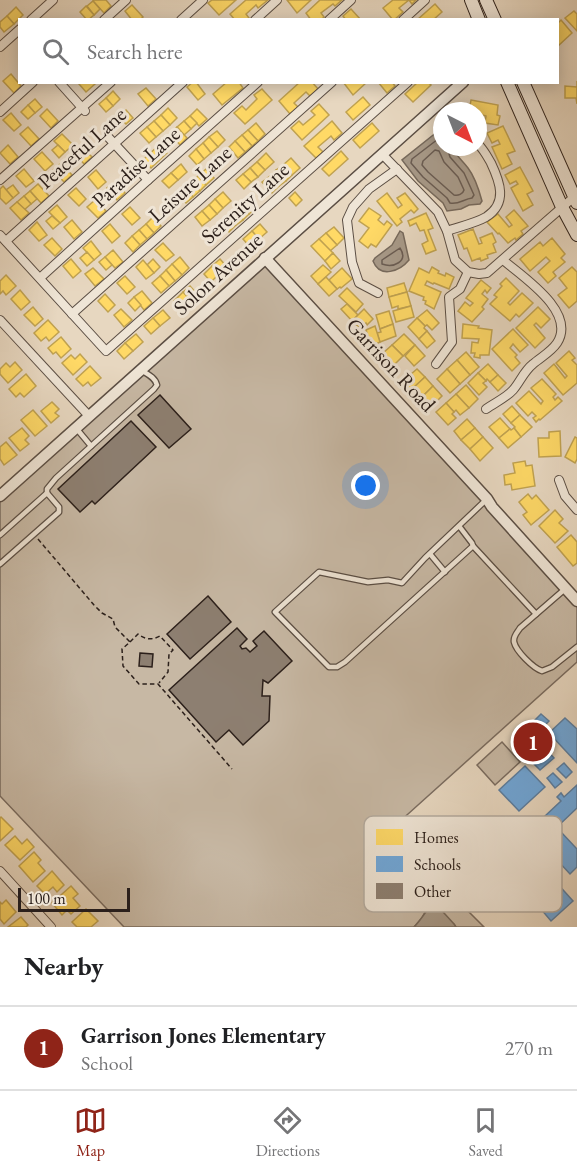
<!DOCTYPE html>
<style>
:root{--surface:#fff;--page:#f2f2f2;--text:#202124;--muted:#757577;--line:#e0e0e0;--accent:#8f2418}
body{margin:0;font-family:"EB Garamond",serif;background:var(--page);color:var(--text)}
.compass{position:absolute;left:433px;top:102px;width:54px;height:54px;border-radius:50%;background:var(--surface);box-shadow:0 3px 15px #0003;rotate:138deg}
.scale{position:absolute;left:18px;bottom:15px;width:112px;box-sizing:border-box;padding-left:6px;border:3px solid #2c201b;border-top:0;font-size:16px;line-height:21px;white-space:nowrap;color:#2c201b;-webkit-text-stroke:4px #efe5d6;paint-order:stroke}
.you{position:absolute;left:366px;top:486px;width:21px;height:21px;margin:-15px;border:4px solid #fff;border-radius:50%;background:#1a73e8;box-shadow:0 0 0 9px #1a73e833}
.badge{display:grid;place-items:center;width:39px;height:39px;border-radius:50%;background:var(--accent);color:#fff;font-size:20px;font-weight:700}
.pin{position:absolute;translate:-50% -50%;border:3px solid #fff;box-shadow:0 2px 6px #0006}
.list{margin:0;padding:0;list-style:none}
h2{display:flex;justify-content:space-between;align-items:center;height:78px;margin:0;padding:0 24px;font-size:26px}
h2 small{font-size:20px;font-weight:400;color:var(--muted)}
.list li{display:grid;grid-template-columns:39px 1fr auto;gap:18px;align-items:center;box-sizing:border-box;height:84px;padding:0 24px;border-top:2px solid var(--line)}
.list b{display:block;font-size:22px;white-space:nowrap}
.list p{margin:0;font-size:20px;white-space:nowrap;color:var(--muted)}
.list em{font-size:20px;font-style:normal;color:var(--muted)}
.icon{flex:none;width:33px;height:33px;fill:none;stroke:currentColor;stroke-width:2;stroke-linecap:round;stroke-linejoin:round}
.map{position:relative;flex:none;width:577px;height:927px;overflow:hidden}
.search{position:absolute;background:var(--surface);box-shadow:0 3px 15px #0003;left:18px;right:18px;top:18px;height:66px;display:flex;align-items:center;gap:15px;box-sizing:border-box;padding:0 21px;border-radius:0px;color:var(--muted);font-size:22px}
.sheet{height:162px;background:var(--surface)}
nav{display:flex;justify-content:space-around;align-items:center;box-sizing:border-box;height:84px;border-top:2px solid var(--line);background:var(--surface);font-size:16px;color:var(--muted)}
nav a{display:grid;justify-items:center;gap:3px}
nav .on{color:var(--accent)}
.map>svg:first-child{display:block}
.green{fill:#c7b8a4;stroke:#7a6c60;stroke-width:1.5}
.water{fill:#a79988;stroke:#76695c;stroke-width:1.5}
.homes{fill:#ffd966;stroke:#c0a250;stroke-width:1.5}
.schools{fill:#6fa8dc;stroke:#5b7fa2;stroke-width:1.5}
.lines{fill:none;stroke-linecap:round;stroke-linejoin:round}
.shore{stroke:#6a5c52;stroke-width:1.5}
.building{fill:#8d7f71;stroke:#2c201b;stroke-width:1.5}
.service-casing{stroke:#5b4e44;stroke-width:7}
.minor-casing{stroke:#5b4e44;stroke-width:10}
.tertiary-casing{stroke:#5b4e44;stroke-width:13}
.secondary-casing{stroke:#2c201b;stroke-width:14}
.path{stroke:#2c201b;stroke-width:1.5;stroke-dasharray:4.5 3;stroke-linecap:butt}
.service{stroke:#efe5d6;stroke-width:4.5}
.minor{stroke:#efe5d6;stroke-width:8}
.tertiary{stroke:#efe5d6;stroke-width:10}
.secondary{stroke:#efe5d6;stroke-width:12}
.labels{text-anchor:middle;stroke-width:6;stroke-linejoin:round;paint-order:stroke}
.street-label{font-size:21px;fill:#2c201b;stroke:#efe5d6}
.key{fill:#efe5d6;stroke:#b4aa9e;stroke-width:1.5}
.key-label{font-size:16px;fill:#2c201b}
</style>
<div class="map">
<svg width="577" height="927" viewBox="0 0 577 927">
<rect width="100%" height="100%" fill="#e7d7c0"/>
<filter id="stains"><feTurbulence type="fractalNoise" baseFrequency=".00333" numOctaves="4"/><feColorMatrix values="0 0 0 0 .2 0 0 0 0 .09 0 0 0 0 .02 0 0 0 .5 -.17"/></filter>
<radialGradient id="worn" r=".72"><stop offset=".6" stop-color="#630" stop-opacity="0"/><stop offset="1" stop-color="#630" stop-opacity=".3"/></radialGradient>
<g class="green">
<polygon points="266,265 482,499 489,510 577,607 577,662 398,823 401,827 392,835 484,927 456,927 454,924 426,910 422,918 414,927 124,927 0,796 0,502"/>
<polygon points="502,742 520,762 495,785 477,765"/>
</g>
<g class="water">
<path d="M442,128V147H452C456,156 462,160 468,168C475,177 479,190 482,201L480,204L469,205L461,209L447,211L443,203L418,181L402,160Z"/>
<path d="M400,231L403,233L409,260C400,271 380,279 373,261L375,258L392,245Z"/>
<path d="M434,902L454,924L456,927H414C422,919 426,910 434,902Z"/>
</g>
<g class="homes">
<polygon points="94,0 106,0 111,6 104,13 93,1"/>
<polygon points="212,0 236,0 219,15 208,3"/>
<polygon points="246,0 268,0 258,8 256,5 246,14 249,18 246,20 235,20 230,14"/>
<polygon points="287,0 311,0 297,13"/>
<polygon points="320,0 342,0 335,6 333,4 321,13 324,17 321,20 311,20 306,13"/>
<polygon points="393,0 416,0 412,4 409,0 399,8 403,12 394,20 393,20 383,8"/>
<polygon points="93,1 100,9 94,15 87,6"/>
<polygon points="435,4 442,12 433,20 417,20"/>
<polygon points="132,5 143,17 140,20 132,20 125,11"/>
<polygon points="86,6 94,15 88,20 87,20 80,12"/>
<polygon points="16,7 23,15 14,24 7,16"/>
<polygon points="351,9 361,20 346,20 343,16"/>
<polygon points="574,11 577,14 577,31 565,18"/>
<polygon points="7,16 14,24 4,32 0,27 0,22"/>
<polygon points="561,20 572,33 558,46 558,23"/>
<polygon points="11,74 21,86 14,93 3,81"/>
<polygon points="577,81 577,104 576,98 565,98 565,86 577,87"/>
<polygon points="81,82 93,82 95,84 86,92 79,84"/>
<polygon points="193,82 196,82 205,94 198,100 187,87"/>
<polygon points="227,82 239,82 243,88 222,105 213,94"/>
<polygon points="300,82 312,82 318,89 310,96 306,92 294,103 298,107 290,114 279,101"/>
<polygon points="343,82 367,82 353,95"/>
<polygon points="378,82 392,82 395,86 387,93"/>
<polygon points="418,82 428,82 431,85 413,102 405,94"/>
<polygon points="146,88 156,99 148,106 138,94"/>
<polygon points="262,89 272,100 245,124 234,113 242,106 246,110 257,99 254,95"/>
<polygon points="113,91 120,99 113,106 106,98"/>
<polygon points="363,97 370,105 353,120 346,112"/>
<polygon points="106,98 113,106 106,112 99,104"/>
<polygon points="35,99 42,107 35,113 28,105"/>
<polygon points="471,100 498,105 497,115 500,116 498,125 485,123 486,116 482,115 478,133 478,111 469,111"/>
<polygon points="319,104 329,115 302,140 291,128 299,121 303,125 315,115 311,111"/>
<polygon points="28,105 35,113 28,119 21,112"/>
<polygon points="168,108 177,118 170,125 161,115"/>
<polygon points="47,109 58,121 51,128 40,116"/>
<polygon points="197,109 207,119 199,126 190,116"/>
<polygon points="126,110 133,118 126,124 119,117"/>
<polygon points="11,113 21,125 14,131 3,120"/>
<polygon points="161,115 170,125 163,131 154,121"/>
<polygon points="190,116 197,123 191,129 184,121"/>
<polygon points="154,121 163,131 156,137 147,127"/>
<polygon points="184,121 191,129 184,135 177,127"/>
<polygon points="332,121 342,133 334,140 331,136 318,147 323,152 316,158 304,146"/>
<polygon points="256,123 265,134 258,141 248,130"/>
<polygon points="372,123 379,131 360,148 353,140"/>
<polygon points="503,126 515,151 507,154 512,164 502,169 492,147 500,144 498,140 492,143 487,133"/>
<polygon points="28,127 39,139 31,146 20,134"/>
<polygon points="147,127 156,137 149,143 140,133"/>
<polygon points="177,127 187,138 180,145 170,133"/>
<polygon points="248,130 258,141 252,146 242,135"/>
<polygon points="217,131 225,140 218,147 209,137"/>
<polygon points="62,134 73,145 65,152 54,141"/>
<polygon points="242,135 252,146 245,152 235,141"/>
<polygon points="209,137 218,147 211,153 203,143"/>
<polygon points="235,141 245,152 238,158 229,147"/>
<polygon points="203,143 211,153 204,159 196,149"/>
<polygon points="8,145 18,157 10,164 0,153"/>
<polygon points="58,145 65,152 59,158 52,150"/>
<polygon points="159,145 167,153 151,168 143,160"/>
<polygon points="81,146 92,157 84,164 74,152"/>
<polygon points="196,149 204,159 197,165 189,156"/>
<polygon points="341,151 348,159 329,176 322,169"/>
<polygon points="42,152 53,164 45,171 34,159"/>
<polygon points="266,153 274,162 265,170 257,162"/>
<polygon points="291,158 300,168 292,175 283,165"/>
<polygon points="257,162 265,170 258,177 250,168"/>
<polygon points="61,163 72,175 64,182 53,170"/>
<polygon points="181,164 187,172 178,180 171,173"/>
<polygon points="283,165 292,175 286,181 276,170"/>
<polygon points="520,167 533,191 527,194 533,205 523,211 511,188 518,184 516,181 510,184 505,175"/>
<polygon points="250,168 258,177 251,182 243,174"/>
<polygon points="24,169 34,181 26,187 16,176"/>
<polygon points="206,169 214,178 206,185 198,176"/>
<polygon points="96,170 106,182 98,189 88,177"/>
<polygon points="276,170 286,181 279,186 270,176"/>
<polygon points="171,173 178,180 169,188 162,181"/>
<polygon points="243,174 251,182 244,189 236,180"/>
<polygon points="198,176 206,185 200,191 192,182"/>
<polygon points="270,176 279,186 272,193 262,182"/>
<polygon points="115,182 125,193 117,200 107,188"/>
<polygon points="192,182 200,191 193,197 185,188"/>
<polygon points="38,184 49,196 41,203 30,191"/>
<polygon points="13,185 19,193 13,198 6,190"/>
<polygon points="3,186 13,198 6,204 0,198 0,189"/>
<polygon points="76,188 86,199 79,206 68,195"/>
<polygon points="185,188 193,197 186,203 178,194"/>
<polygon points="30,191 37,199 31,204 24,196"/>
<polygon points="223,192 231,201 223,208 215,199"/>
<polygon points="295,192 302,200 296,206 289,198"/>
<polygon points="387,193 398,208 402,205 397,198 405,193 418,209 414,213 411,210 400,219 402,222 397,226 377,201"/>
<polygon points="24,196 31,204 24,210 17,202"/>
<polygon points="249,198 257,206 249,214 242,205"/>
<polygon points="215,199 223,208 217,214 209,205"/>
<polygon points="95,200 106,211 98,218 87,207"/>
<polygon points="17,202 29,213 21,220 10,208"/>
<polygon points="57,205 67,217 60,223 49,212"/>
<polygon points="209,205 217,214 210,220 202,211"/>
<polygon points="242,205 249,214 243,220 235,211"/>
<polygon points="130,207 140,218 132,225 122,214"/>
<polygon points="369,208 381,216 378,220 384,225 387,221 392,225 376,247 371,244 368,248 359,241 369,228 359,221"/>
<polygon points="514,210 528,226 521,231 523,234 516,240 515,238 508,243 499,233 498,234 487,222 498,214 509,227 512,225 506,217"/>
<polygon points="202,211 210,220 202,226 195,217"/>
<polygon points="235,211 243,220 236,225 229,217"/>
<polygon points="426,213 433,228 428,230 436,250 426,254 422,244 428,241 424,230 420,231 416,223 410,226 408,221"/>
<polygon points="52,216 60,223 53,229 46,221"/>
<polygon points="153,217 161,226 154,233 146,224"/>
<polygon points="229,217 236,225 229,232 221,224"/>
<polygon points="72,220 82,232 74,239 64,227"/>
<polygon points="37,222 47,235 39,241 29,230"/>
<polygon points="110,224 120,236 112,243 102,231"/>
<polygon points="146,224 154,233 147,239 139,230"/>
<polygon points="260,224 267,232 259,239 252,231"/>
<polygon points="334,227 344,238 337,245 326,233"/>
<polygon points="473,229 479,244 482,243 480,238 492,233 496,242 493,244 496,252 487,255 488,258 481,261 480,258 472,261 467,248 464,249 458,235"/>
<polygon points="139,230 147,239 140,245 132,236"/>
<polygon points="252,231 259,239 250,247 243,239"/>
<polygon points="326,233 337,245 330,251 319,239"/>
<polygon points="132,236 140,245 133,252 125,243"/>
<polygon points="52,238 62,249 55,256 44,245"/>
<polygon points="552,238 565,254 561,258 565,262 553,272 556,276 548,283 538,272 550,261 546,257 530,271 520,259 540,242 543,246"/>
<polygon points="319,239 333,253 325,261 311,246"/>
<polygon points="91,241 101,254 94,260 83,248"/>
<polygon points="163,243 174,255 166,261 155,250"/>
<polygon points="113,250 123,262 115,268 105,257"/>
<polygon points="87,252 94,260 87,266 80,258"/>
<polygon points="333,253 340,261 331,269 325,261"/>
<polygon points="105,257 112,265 106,270 99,262"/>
<polygon points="180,257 189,268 182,275 172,264"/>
<polygon points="71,259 81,271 73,278 63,266"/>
<polygon points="153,259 160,267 154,273 147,265"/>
<polygon points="220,259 227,267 219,274 212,266"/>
<polygon points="143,260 154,273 146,279 136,267"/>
<polygon points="172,264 182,275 175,281 166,270"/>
<polygon points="323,265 331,272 318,284 311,276"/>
<polygon points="212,266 219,274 211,282 204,274"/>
<polygon points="432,267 439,271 438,273 445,276 446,273 454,277 449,289 434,283 433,284 427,281 425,285 441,292 434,309 425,304 426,301 423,300 424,297 409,291 419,268 429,273"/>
<polygon points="572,267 577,272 577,301 569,308 558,295 567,288 559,278"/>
<polygon points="93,268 104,279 95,286 85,274"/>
<polygon points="342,268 352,279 341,288 340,287 337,289 329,280"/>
<polygon points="166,270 175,281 169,286 160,276"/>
<polygon points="6,275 16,286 6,295 3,291 0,294 0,281"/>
<polygon points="125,276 135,287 127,294 117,283"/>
<polygon points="160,276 169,286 161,293 152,283"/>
<polygon points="326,277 337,289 329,296 318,284"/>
<polygon points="506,278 519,291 508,303 510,305 522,293 533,303 519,317 516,314 510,321 490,304 497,297 494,295 502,286 500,284"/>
<polygon points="481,280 491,288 487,293 485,290 482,294 488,299 482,307 484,309 472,322 458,311 465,302 470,306 473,303 466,298"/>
<polygon points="404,283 407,292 389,297 387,288"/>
<polygon points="190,286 197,294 190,300 183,292"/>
<polygon points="347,288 363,304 356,312 339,296"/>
<polygon points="20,290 30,302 21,310 11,299"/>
<polygon points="142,291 152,303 144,310 134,297"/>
<polygon points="183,292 190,300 181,308 174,301"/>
<polygon points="407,292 411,306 398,309 398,306 392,308 389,297"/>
<polygon points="105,294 115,305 108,312 98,301"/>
<polygon points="134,297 141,305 135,311 128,303"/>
<polygon points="347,304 358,315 352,321 341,309"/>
<polygon points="411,306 414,317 396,322 393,311"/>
<polygon points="33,307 43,319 35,326 24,315"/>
<polygon points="538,307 550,319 541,328 536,323 534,325 545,338 535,348 516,328"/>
<polygon points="121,309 132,320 124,327 114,315"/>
<polygon points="364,309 373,319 367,325 366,323 360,328 352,321"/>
<polygon points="163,310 170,318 160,326 153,318"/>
<polygon points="427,310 439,323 432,330 427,325 425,326 417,318"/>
<polygon points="389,311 393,324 380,329 376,315"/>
<polygon points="153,318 160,326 151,334 144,326"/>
<polygon points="417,318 425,326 424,328 427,331 419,339 408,327"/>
<polygon points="48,320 59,332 49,341 46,337 41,341 34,333"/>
<polygon points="393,324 396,336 380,342 377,333 381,332 380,329"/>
<polygon points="463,324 479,326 478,328 492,330 489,355 480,355 480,358 474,357 475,353 471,353 472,342 478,343 479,339 462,338"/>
<polygon points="375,326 380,342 371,346 366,330"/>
<polygon points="513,329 528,345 520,352 513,344 510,348 517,355 515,357 520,363 512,371 492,349"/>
<polygon points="427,331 435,341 427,348 419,339"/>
<polygon points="136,334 143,342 133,351 125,343"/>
<polygon points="404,334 415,345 403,356 392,345"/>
<polygon points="61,337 71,349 61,358 56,352 53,354 48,348"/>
<polygon points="125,343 133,351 124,359 117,351"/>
<polygon points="392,345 403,356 393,366 382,354"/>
<polygon points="415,345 425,356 414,366 405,356"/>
<polygon points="569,351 575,358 572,360 577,365 577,383 563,395 544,373 554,364 565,378 567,376 556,363"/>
<polygon points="466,352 479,367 470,375 457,360"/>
<polygon points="80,354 87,362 73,375 62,363 71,355 75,359"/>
<polygon points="457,360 470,375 460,384 447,369"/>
<polygon points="15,362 22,370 8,383 0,374 0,369 6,363 10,367"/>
<polygon points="488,364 498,375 490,382 487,379 486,381 478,373"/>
<polygon points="90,366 101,378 91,386 88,382 83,386 76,379"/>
<polygon points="417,369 425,377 411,390 403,381"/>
<polygon points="447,369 460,384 450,393 437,379"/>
<polygon points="478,373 486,381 483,383 487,387 479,395 468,383"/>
<polygon points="26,374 36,386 24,397 20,393 16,397 9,389"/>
<polygon points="498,375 506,383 498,391 490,382"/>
<polygon points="425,377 433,386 420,399 411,390"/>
<polygon points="542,379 556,394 553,397 555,400 558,397 562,401 540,420 539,419 536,422 533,418 536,416 532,412 528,416 516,403 529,391 541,404 543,401 531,388"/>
<polygon points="466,385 478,399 469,408 456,394"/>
<polygon points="433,386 442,396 429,409 420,399"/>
<polygon points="456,394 469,408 460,415 456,410 454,412 446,403"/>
<polygon points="52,402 59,409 55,413 59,416 51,423 41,411"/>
<polygon points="446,403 454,412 452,414 456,418 448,425 436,412"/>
<polygon points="512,406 520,415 511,423 503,414"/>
<polygon points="33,410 47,426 35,436 21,420"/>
<polygon points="520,415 532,427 521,437 514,428 515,427 511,423"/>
<polygon points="500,418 510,429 499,438 489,427"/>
<polygon points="467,419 475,428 461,440 454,431"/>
<polygon points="22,428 29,436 25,440 29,444 20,451 9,438"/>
<polygon points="475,428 483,437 470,449 461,440"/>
<polygon points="514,428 521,437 508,448 499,438 510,429 511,430"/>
<polygon points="560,431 561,456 539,457 538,438 549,438 549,432"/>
<polygon points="483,437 493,448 480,461 470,449"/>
<polygon points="575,437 577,438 577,459 575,463 565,457"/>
<polygon points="6,442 17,455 4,465 0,459 0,447"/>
<polygon points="525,461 526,466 532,465 535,486 512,490 511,484 505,485 504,475 515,473 513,463"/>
<polygon points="528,494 532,499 536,495 549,510 531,525 523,515 527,512 519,502"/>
<polygon points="555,510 563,519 559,523 568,531 555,543 539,526"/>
<polygon points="571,535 577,542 577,563 573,566 557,547"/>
<polygon points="1,817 13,829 0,841 0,818"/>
<polygon points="15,836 22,844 27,839 34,847 20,860 5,845"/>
<polygon points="34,852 41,860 38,863 45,871 33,882 19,866"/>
<polygon points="52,871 64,885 57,892 53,887 45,894 37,886"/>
<polygon points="71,886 78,894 73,898 80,906 71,914 67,910 62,915 52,903"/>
<polygon points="6,900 16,912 4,924 0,919 0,902 2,904"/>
<polygon points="86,909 98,921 91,927 77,927 72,922"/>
<polygon points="21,917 28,925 26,927 8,927"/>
</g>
<g class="schools">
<polygon points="541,714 549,721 532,738 525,730"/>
<polygon points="565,718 577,729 577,763 549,733"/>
<polygon points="539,742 554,758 540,770 525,755"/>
<polygon points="564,763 572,772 566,778 557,769"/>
<polygon points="525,766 545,787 519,811 499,790"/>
<polygon points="553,773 562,782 555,788 547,778"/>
<polygon points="577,785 577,808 556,828 545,816 561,801 557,797 561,793 564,797"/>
<polygon points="561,832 577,849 577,867 570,874 545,847"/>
<polygon points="519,842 536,861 529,867 548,889 556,882 573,901 551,921 535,902 526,910 506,888 514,881 497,862"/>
</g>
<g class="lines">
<g class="shore">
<path d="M442,136L412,159L411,163L423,177L447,198L450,203C458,205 464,199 472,198L474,195L464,173L450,157L447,147"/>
<path d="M435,150L439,151L444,162L458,177L464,190C463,194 458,196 454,195L428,172L422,165L423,161Z"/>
<path d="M400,248C409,262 393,268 382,264V260Z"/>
</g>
</g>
<g class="building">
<polygon points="160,395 191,429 169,448 138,415"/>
<polygon points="131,421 156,447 95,504 92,501 80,512 58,489"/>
<polygon points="208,596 231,622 190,659 167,634"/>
<polygon points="237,628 247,639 240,646 242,649 246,648 250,652 257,646 253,641 264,631 292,661 268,683 263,680 262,696 270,696 269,721 243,745 229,730 216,742 169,690"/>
<polygon points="140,653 153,654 152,667 139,666"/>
</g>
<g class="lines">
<defs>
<g id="service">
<polyline points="76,428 91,446"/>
<polyline points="459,526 472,543 473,546 345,662 337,667 329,667 326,664 275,612 319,572 368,582 388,580 402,583 425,558 487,499"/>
<path d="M0,535L47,493V489L56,478L154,389L157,385C155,377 147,374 141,370"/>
<polyline points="473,546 536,614"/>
<polyline points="430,554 445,572"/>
<polyline points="0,564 59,512 59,507 47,493"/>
<path d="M565,589L520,628C517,633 513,636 514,642C516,651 533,668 542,671L552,667L577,647"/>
</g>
<g id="minor">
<polyline points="31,20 53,0"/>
<polyline points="104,20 126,0"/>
<polyline points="181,20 203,0"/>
<polyline points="255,20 277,0"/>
<polyline points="329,20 351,0"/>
<polyline points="403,20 425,0"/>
<polyline points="0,47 20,29"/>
<polyline points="59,82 85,111"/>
<polyline points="0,112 33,82"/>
<polyline points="109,138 148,180"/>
<polyline points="382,154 438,212 447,231 455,260 468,272 479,274 487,273 574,197"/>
<polyline points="0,180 111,82"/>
<path d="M447,231C458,227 476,223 486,217C508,203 500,182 491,163C487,156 484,150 478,144"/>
<polyline points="0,235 106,351 408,82"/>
<polyline points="6,241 183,82"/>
<polyline points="40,278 148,180 258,82"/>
<polyline points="378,293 359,283 352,262 347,220 353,207 369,189 397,169"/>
<polyline points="72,314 332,82"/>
<polyline points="0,320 89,416"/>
<polyline points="436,364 452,342 449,297 460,289 468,272"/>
<path d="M486,409C494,403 506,398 513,390C520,382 524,371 533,364C541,357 551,352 557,343C577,312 523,277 503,260"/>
<polyline points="559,480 565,496 577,510"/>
<polyline points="0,871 51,927"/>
</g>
<g id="tertiary">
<polyline points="265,258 487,499 492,507 577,601"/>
<polyline points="0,496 463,82"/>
</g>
<g id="secondary">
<polyline points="471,0 479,20"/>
<polyline points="486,0 495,20"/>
<polyline points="507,82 562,207 577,235"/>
<polyline points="523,82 577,203"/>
</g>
</defs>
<use href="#service" class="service-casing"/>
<use href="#minor" class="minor-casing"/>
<use href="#tertiary" class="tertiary-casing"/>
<use href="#secondary" class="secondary-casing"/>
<g class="path">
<polyline points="38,539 94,605 102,613 113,619 115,627 130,642 122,649 123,666 139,684 158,684 232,769"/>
<path d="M130,642L138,634C145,640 153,640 160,636L173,650L169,654L168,672L159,683"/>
</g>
<use href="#service" class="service"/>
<use href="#minor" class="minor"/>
<use href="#tertiary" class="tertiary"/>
<use href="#secondary" class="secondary"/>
</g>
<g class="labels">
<g class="street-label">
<text transform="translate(82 148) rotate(-42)" y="7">Peaceful Lane</text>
<text transform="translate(136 167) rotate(-42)" y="7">Paradise Lane</text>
<text transform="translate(190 184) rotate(-42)" y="7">Leisure Lane</text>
<text transform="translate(245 203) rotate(-42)" y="7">Serenity Lane</text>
<text transform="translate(218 274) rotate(-42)" y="7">Solon Avenue</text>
<text transform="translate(391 365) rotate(47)" y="7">Garrison Road</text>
</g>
</g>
<rect x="364" y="816" width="198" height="96" rx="9" class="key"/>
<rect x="376" y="829" width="27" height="16" fill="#ffd966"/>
<rect x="376" y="856" width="27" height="16" fill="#6fa8dc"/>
<rect x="376" y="883" width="27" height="16" fill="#8d7f71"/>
<g class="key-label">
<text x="414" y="843">Homes</text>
<text x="414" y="870">Schools</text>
<text x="414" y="897">Other</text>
</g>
<rect width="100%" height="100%" filter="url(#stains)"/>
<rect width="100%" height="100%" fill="url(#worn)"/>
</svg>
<svg class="compass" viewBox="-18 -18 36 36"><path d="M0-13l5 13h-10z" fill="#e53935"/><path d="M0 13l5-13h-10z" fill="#757577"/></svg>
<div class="scale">100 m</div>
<div class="you"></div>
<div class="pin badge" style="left:533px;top:742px">1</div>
<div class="search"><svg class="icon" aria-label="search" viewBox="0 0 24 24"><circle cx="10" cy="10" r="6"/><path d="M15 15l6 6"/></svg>Search here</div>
</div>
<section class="sheet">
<h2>Nearby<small></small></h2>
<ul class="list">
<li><span class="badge">1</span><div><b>Garrison Jones Elementary</b><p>School</p></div><em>270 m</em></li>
</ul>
</section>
<nav>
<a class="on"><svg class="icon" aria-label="map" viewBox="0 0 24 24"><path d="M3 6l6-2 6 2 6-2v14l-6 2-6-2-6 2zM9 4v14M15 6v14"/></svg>Map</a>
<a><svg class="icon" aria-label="directions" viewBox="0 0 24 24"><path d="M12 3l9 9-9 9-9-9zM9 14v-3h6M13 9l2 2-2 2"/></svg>Directions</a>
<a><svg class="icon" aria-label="saved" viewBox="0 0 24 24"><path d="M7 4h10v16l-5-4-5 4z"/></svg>Saved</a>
</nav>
